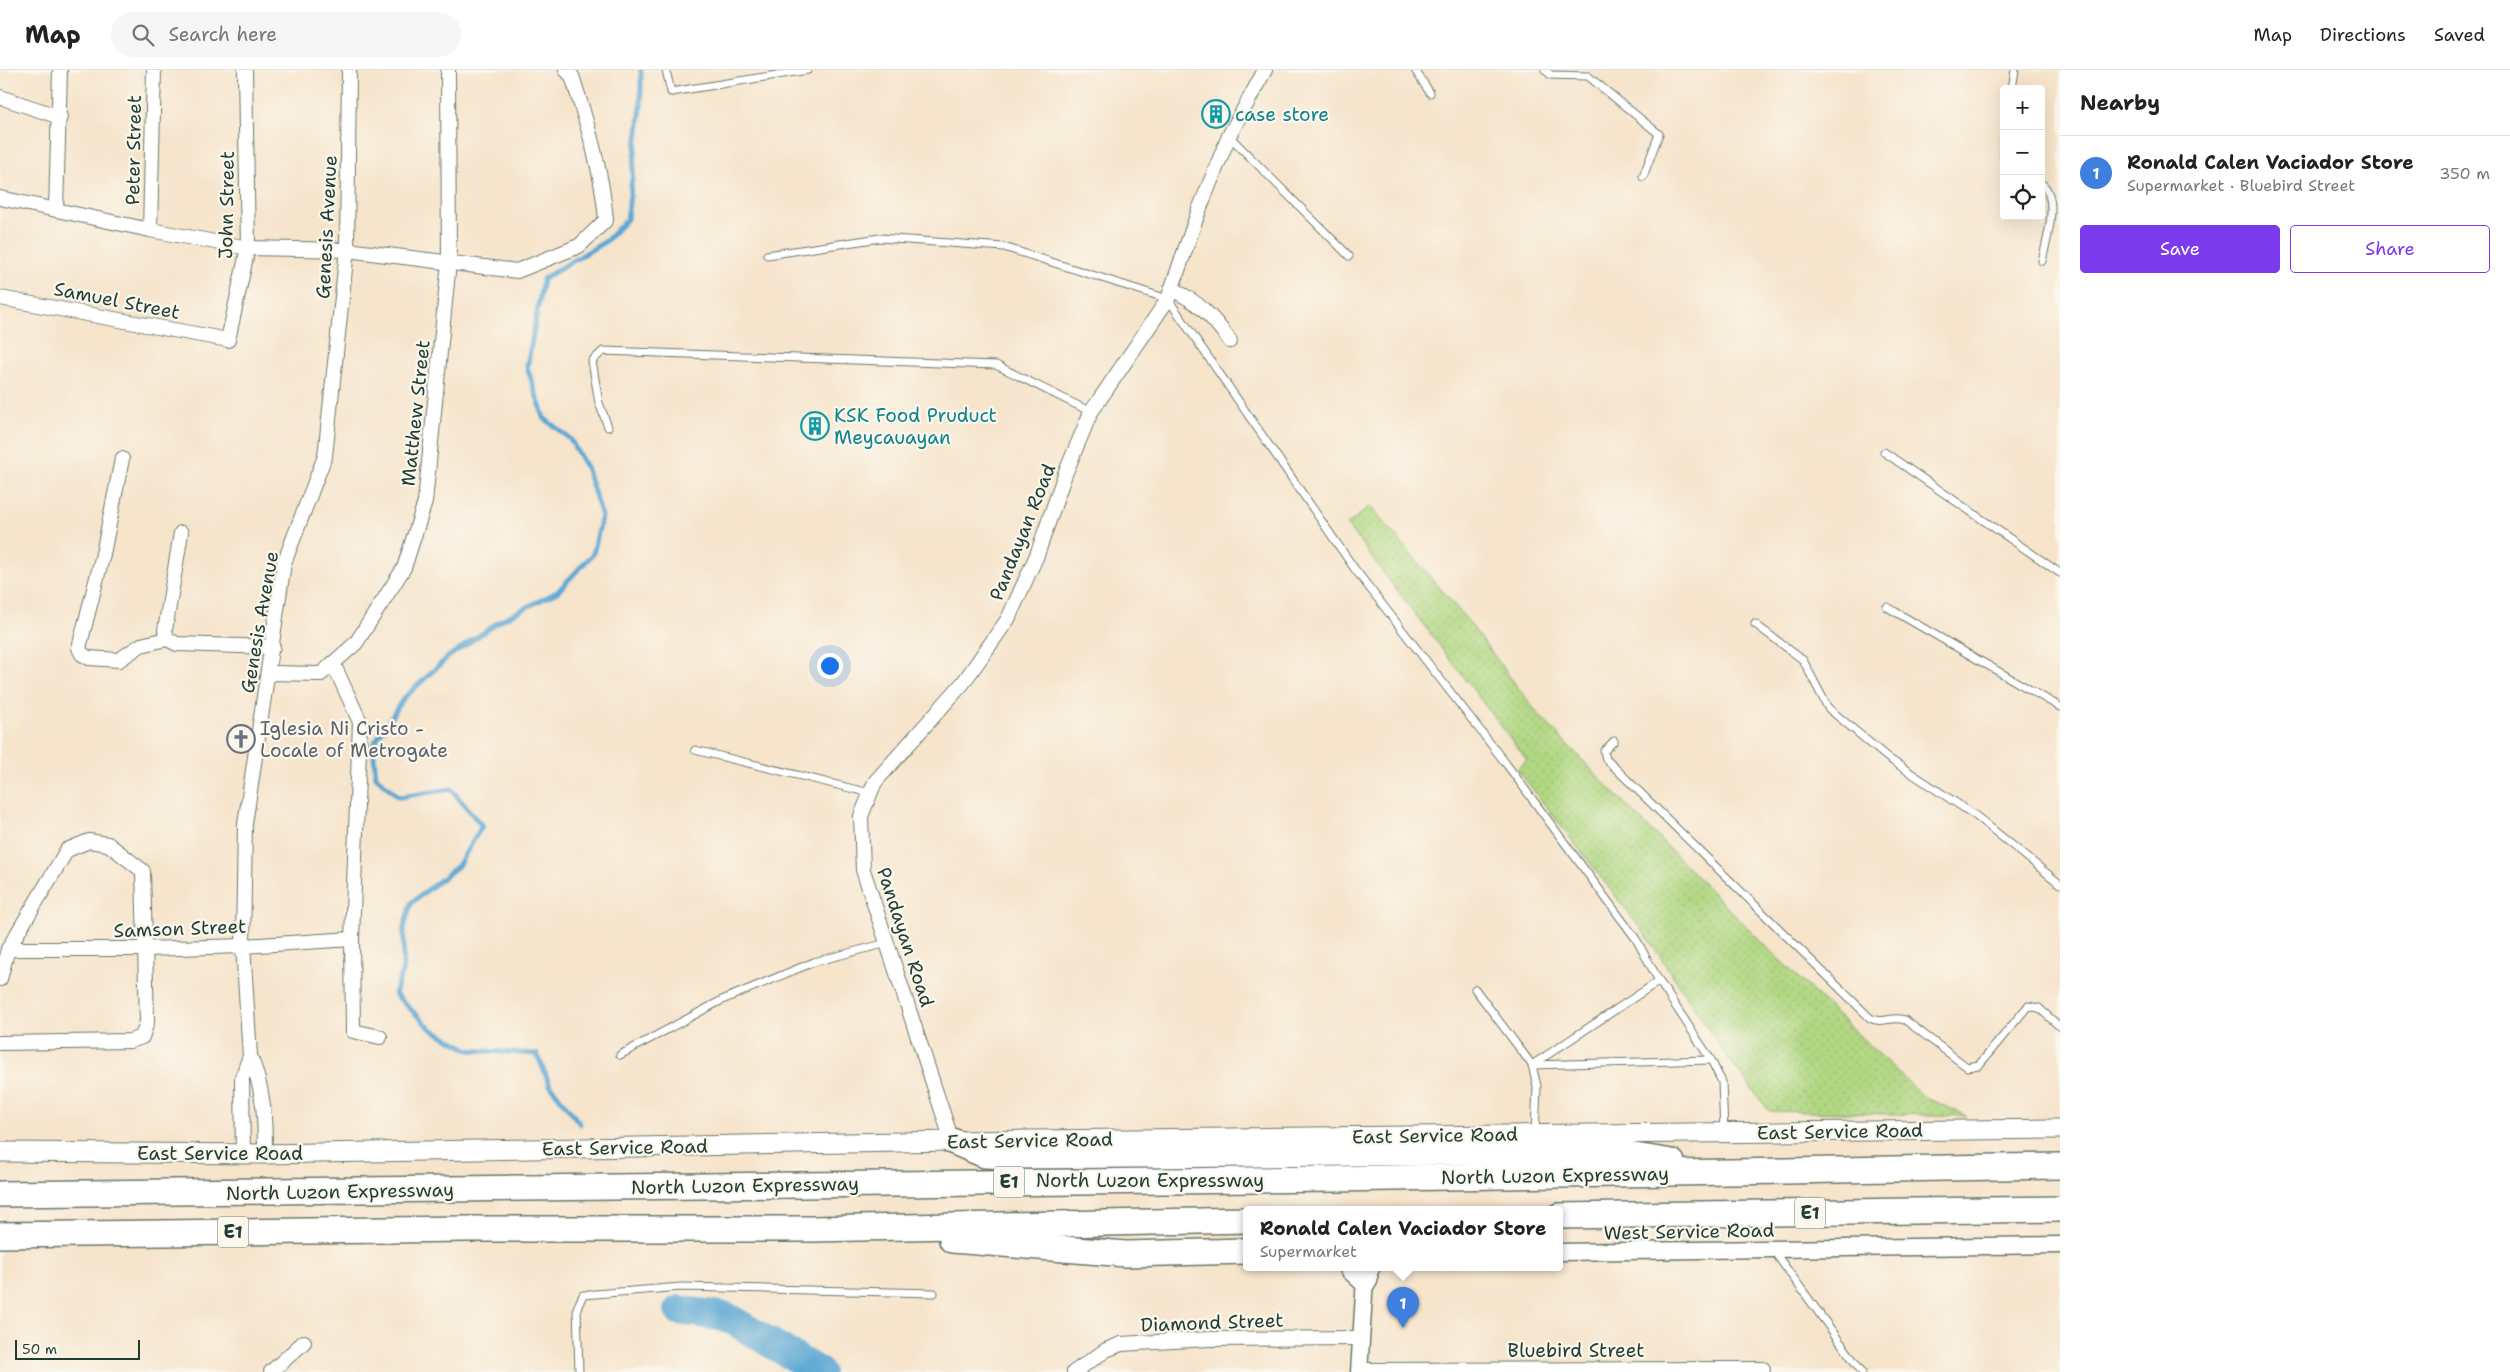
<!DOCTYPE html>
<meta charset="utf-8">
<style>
:root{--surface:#fff;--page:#f6f6f6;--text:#222;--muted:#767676;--line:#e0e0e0;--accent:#7c3aed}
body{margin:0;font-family:"Shantell Sans",sans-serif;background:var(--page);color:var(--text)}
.controls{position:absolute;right:15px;top:15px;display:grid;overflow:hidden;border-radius:5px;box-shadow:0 5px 20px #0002}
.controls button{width:45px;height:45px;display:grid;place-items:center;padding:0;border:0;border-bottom:1px solid var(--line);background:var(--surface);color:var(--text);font:25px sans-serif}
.scale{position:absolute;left:15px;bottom:12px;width:125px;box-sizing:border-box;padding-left:5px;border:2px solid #1f3d34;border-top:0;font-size:14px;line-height:18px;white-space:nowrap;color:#1f3d34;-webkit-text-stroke:4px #fbf7ec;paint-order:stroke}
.you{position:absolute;left:829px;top:595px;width:18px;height:18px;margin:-12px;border:4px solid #fff;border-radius:50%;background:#1a73e8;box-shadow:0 0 0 8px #1a73e833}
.badge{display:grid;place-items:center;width:32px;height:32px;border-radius:50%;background:var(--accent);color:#fff;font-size:16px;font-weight:700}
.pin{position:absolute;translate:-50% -41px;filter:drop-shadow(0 1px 2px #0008)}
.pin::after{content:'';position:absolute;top:26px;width:18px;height:15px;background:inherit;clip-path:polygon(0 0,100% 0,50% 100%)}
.popup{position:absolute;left:1243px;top:1136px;width:320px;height:65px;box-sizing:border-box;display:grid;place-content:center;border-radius:5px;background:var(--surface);filter:drop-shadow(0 1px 4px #0005);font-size:16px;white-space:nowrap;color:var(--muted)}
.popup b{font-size:19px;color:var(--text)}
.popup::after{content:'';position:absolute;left:50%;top:100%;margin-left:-10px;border:10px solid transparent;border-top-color:var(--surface)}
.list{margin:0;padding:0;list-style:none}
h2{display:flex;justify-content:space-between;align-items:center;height:65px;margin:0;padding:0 20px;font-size:21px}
h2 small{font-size:16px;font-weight:400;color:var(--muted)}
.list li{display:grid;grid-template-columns:32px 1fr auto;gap:15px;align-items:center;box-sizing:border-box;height:75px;padding:0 20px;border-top:1px solid var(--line)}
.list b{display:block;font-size:19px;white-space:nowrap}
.list p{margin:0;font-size:16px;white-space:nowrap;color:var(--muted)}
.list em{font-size:16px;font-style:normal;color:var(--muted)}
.actions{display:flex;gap:10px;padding:15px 20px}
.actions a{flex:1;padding:11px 0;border:1px solid var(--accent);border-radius:5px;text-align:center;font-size:18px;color:var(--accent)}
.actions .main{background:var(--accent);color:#fff}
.icon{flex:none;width:28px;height:28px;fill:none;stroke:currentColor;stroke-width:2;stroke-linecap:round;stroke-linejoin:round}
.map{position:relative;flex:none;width:2060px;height:1302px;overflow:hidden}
header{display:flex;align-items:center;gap:30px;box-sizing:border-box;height:70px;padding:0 25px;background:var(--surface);border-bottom:1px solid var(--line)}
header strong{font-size:24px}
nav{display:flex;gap:28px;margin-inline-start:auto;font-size:18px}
.search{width:350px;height:45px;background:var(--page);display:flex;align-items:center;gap:12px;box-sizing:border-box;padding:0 18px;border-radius:28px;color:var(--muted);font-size:19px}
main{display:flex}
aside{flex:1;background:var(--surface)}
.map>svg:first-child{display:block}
.grass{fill:url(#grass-dots);stroke:#688a5b}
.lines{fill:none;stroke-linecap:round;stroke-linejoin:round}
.stream{stroke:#5ca7d4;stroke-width:5}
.river{stroke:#5ca7d4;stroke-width:30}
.service-casing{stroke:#6a7769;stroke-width:9}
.minor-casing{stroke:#6a7769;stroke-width:16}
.tertiary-casing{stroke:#6a7769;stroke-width:19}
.secondary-casing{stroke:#6a7769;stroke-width:21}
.motorway-casing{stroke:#6a7769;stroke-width:28}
.service{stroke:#fff;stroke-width:7}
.minor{stroke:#fff;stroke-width:14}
.tertiary{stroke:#fff;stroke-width:16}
.secondary{stroke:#fff;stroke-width:19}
.motorway{stroke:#fff;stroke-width:25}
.labels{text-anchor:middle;stroke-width:4.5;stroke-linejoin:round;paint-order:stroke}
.shield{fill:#fbf7ec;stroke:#61756b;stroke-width:1}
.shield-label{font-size:18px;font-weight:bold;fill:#1f3d34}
.culture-label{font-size:19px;fill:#0d838f;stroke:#fbf7ec;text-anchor:start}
.street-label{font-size:19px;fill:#1f3d34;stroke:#fbf7ec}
.worship-label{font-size:19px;fill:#5b616d;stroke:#fbf7ec;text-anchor:start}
</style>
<header>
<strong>Map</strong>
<div class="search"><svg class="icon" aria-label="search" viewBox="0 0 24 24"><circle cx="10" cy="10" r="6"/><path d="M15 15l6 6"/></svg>Search here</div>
<nav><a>Map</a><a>Directions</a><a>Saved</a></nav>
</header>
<main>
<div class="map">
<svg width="2060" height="1302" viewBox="0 0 2060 1302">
<defs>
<pattern id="grass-dots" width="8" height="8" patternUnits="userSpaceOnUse" patternTransform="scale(1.25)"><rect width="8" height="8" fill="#b0d782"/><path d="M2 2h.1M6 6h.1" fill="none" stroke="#97b971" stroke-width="1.8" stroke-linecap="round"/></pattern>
</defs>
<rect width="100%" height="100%" fill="#fbf7ec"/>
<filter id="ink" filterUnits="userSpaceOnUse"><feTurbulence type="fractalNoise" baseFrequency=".02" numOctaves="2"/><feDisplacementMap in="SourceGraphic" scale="10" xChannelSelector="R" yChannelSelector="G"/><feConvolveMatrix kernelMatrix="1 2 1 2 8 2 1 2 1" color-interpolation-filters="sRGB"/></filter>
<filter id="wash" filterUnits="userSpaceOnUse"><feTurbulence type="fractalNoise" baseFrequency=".0096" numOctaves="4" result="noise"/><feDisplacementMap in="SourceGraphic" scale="20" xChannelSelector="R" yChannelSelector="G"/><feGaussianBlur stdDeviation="1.12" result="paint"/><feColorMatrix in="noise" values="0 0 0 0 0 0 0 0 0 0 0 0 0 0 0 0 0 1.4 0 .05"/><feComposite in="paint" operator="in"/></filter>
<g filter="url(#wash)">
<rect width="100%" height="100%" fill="#f6e4cb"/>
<polygon class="grass" points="1370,436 1468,551 1538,644 1594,702 1763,874 1924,1027 1967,1046 1769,1041 1724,983 1647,867 1517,699 1527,690 1347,455"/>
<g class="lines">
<polyline class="stream" points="580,1054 550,1015 537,984 469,980 431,959 395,924 403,898 404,857 411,833 458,796 482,756 451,719 399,727 376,707 373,675 403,629 448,587 503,549 557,522 593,484 602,446 586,397 570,369 544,348 527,297 543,209 606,171 627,149 641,37 641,0"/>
<polyline class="river" points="679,1240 727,1247 819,1302"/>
</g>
</g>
<g filter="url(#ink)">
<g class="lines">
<defs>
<g id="service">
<polyline points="666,0 671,22 808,0"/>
<polyline points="1415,0 1430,23"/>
<polyline points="1545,0 1551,5 1588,6 1659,64 1643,107"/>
<polyline points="2012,19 2015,0"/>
<polyline points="1229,66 1349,186"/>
<polyline points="2004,69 2004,87"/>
<path d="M2041,113C2060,127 2047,169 2042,191"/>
<polyline points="767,185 880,168 1004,177 1168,229 1354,498 1507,695 1636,869 1659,911 1711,990 1722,1012 1724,1061"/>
<polyline points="608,357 599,333 592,291 603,281 996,295 1091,342"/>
<polyline points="1884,382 2060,503"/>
<polyline points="1887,537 2060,637"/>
<polyline points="1755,554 1803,590 1828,638 1888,688 1976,746 2060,814"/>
<path d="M1614,671L1604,681L1606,689L1870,948C1882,955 1892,945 1905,950L1967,997L1979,995L2028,936L2039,938L2060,957"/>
<polyline points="695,680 870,723"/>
<polyline points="1475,919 1532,995 1659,911"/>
<polyline points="620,985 722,930 814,892 887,873"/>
<polyline points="1535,1064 1537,1016 1532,995 1711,990"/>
<polyline points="1773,1180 1862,1302"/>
<polyline points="579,1302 577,1238 583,1225 681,1217 934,1223"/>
</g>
<g id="minor">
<polyline points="0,27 60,47"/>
<path d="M0,128L150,160L248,178L347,180L517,201L579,176L606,150C602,100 587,53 572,6L566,0"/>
<polyline points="56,139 60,0"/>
<polyline points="150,160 154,0"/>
<path d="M1171,219C1198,231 1213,247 1230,271"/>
<polyline points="0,228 228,270 248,178 245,0"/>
<polyline points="122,389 103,484 79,578 82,584 89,588 119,590 141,575 167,569"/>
<polyline points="181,463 165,560 167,569 177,574 273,577"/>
<polyline points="333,593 360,652 352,869 353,961 380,967"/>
<polyline points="269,603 321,604 356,573 404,498 425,432 449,192 448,0"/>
<polyline points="8,879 146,879 243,876 352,869"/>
<polyline points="0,909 8,879 67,780 89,771 108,774 143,801 147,952 142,967 130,971 0,973"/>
<path d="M250,986C264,1020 265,1047 265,1084"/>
<polyline points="952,1071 863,800 861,746 875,712 963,613 1008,549 1037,485 1065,404 1091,342 1168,229 1199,140 1229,66 1265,0"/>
<polyline points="243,1084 242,1008 250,986 243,876 245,754 284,493 325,386 347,180 349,0"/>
<polyline points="1359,1300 1763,1299"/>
<polyline points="271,1302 304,1272"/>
<polyline points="1074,1302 1106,1280 1121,1274 1209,1269 1360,1268"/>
</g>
<g id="tertiary">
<polyline points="1559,1182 2060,1175"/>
<polyline points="1359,1302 1365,1209 1372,1197"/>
</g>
<polyline id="secondary" points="0,1082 265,1084 952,1071 2060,1059"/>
<g id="motorway">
<polyline points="952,1071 985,1085 1012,1086 1604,1081 1672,1092"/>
<polyline points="0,1124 1335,1109 2060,1096"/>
<polyline points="1559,1146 2060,1139"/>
<polyline points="0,1165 466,1159 812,1159 1247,1150"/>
<polyline points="952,1170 1126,1184 1247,1181"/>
<polyline points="1352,1197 1365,1209"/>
</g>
</defs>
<use href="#service" class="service-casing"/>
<use href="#minor" class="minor-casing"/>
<use href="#tertiary" class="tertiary-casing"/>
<use href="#secondary" class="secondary-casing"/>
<use href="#motorway" class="motorway-casing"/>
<use href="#service" class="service"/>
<use href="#minor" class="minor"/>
<use href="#tertiary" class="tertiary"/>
<use href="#secondary" class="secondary"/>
<use href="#motorway" class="motorway"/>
</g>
</g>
<defs>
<symbol id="building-ring" viewBox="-11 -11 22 22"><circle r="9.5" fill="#fbf7ec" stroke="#0f9aa8" stroke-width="1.5"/><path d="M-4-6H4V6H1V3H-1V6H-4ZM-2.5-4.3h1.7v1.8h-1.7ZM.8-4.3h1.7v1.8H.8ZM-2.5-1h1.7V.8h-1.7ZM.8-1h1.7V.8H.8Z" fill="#0f9aa8"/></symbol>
<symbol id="church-ring" viewBox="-11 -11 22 22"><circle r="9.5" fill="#fbf7ec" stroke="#6b7280" stroke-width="1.5"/><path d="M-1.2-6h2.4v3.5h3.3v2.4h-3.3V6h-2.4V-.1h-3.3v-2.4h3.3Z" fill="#6b7280"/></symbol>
</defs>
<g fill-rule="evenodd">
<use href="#building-ring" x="1200" y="28" width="32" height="32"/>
<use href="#building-ring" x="799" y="340" width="32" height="32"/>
<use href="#church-ring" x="225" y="653" width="32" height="32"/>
</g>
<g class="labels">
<g class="shield">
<rect x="994" y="1096.5" width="30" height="31" rx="4"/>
<rect x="1795" y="1127.5" width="30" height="31" rx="4"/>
<rect x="218" y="1146.5" width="30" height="31" rx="4"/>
</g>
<g class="shield-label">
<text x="1009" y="1118">E1</text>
<text x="1810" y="1149">E1</text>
<text x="233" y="1168">E1</text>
</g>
<g class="culture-label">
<text x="1235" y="51">case store</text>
<text x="834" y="352">KSK Food Pruduct<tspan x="834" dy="22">Meycauayan</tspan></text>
</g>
<g class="street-label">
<text transform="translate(133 80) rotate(-89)" y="7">Peter Street</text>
<text transform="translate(226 135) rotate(-89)" y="7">John Street</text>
<text transform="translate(326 157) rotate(-87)" y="7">Genesis Avenue</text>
<text transform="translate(117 230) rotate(11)" y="7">Samuel Street</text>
<text transform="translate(415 343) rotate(-84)" y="7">Matthew Street</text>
<text transform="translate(1022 462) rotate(-68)" y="7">Pandayan Road</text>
<text transform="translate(259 552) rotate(-80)" y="7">Genesis Avenue</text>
<text transform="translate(180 858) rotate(-2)" y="7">Samson Street</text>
<text transform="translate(906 867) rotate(72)" y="7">Pandayan Road</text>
<text transform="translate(1840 1061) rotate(-1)" y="7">East Service Road</text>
<text transform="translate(1435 1065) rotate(-1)" y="7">East Service Road</text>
<text transform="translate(1030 1070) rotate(-1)" y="7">East Service Road</text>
<text transform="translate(625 1077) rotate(-1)" y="7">East Service Road</text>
<text x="220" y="1090">East Service Road</text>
<text transform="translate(1555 1105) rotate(-1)" y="7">North Luzon Expressway</text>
<text x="1150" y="1117">North Luzon Expressway</text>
<text transform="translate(745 1115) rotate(-1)" y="7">North Luzon Expressway</text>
<text transform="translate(340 1121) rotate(-1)" y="7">North Luzon Expressway</text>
<text transform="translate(1689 1161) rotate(-1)" y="7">West Service Road</text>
<text transform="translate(1212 1252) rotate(-2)" y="7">Diamond Street</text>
<text x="1576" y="1287">Bluebird Street</text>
</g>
<g class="worship-label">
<text x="260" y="665">Iglesia Ni Cristo -<tspan x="260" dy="22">Locale of Metrogate</tspan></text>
</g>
</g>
</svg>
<div class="controls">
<button>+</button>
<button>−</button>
<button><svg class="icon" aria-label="locate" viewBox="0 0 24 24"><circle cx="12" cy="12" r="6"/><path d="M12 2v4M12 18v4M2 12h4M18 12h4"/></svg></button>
</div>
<div class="scale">50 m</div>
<div class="you"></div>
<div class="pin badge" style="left:1403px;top:1258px;background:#3f7fe0">1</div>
<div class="popup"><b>Ronald Calen Vaciador Store</b>Supermarket</div>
</div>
<aside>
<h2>Nearby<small></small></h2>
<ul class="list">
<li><span class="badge" style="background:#3f7fe0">1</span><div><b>Ronald Calen Vaciador Store</b><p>Supermarket · Bluebird Street</p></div><em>350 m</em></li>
</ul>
<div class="actions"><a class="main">Save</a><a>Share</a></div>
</aside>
</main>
